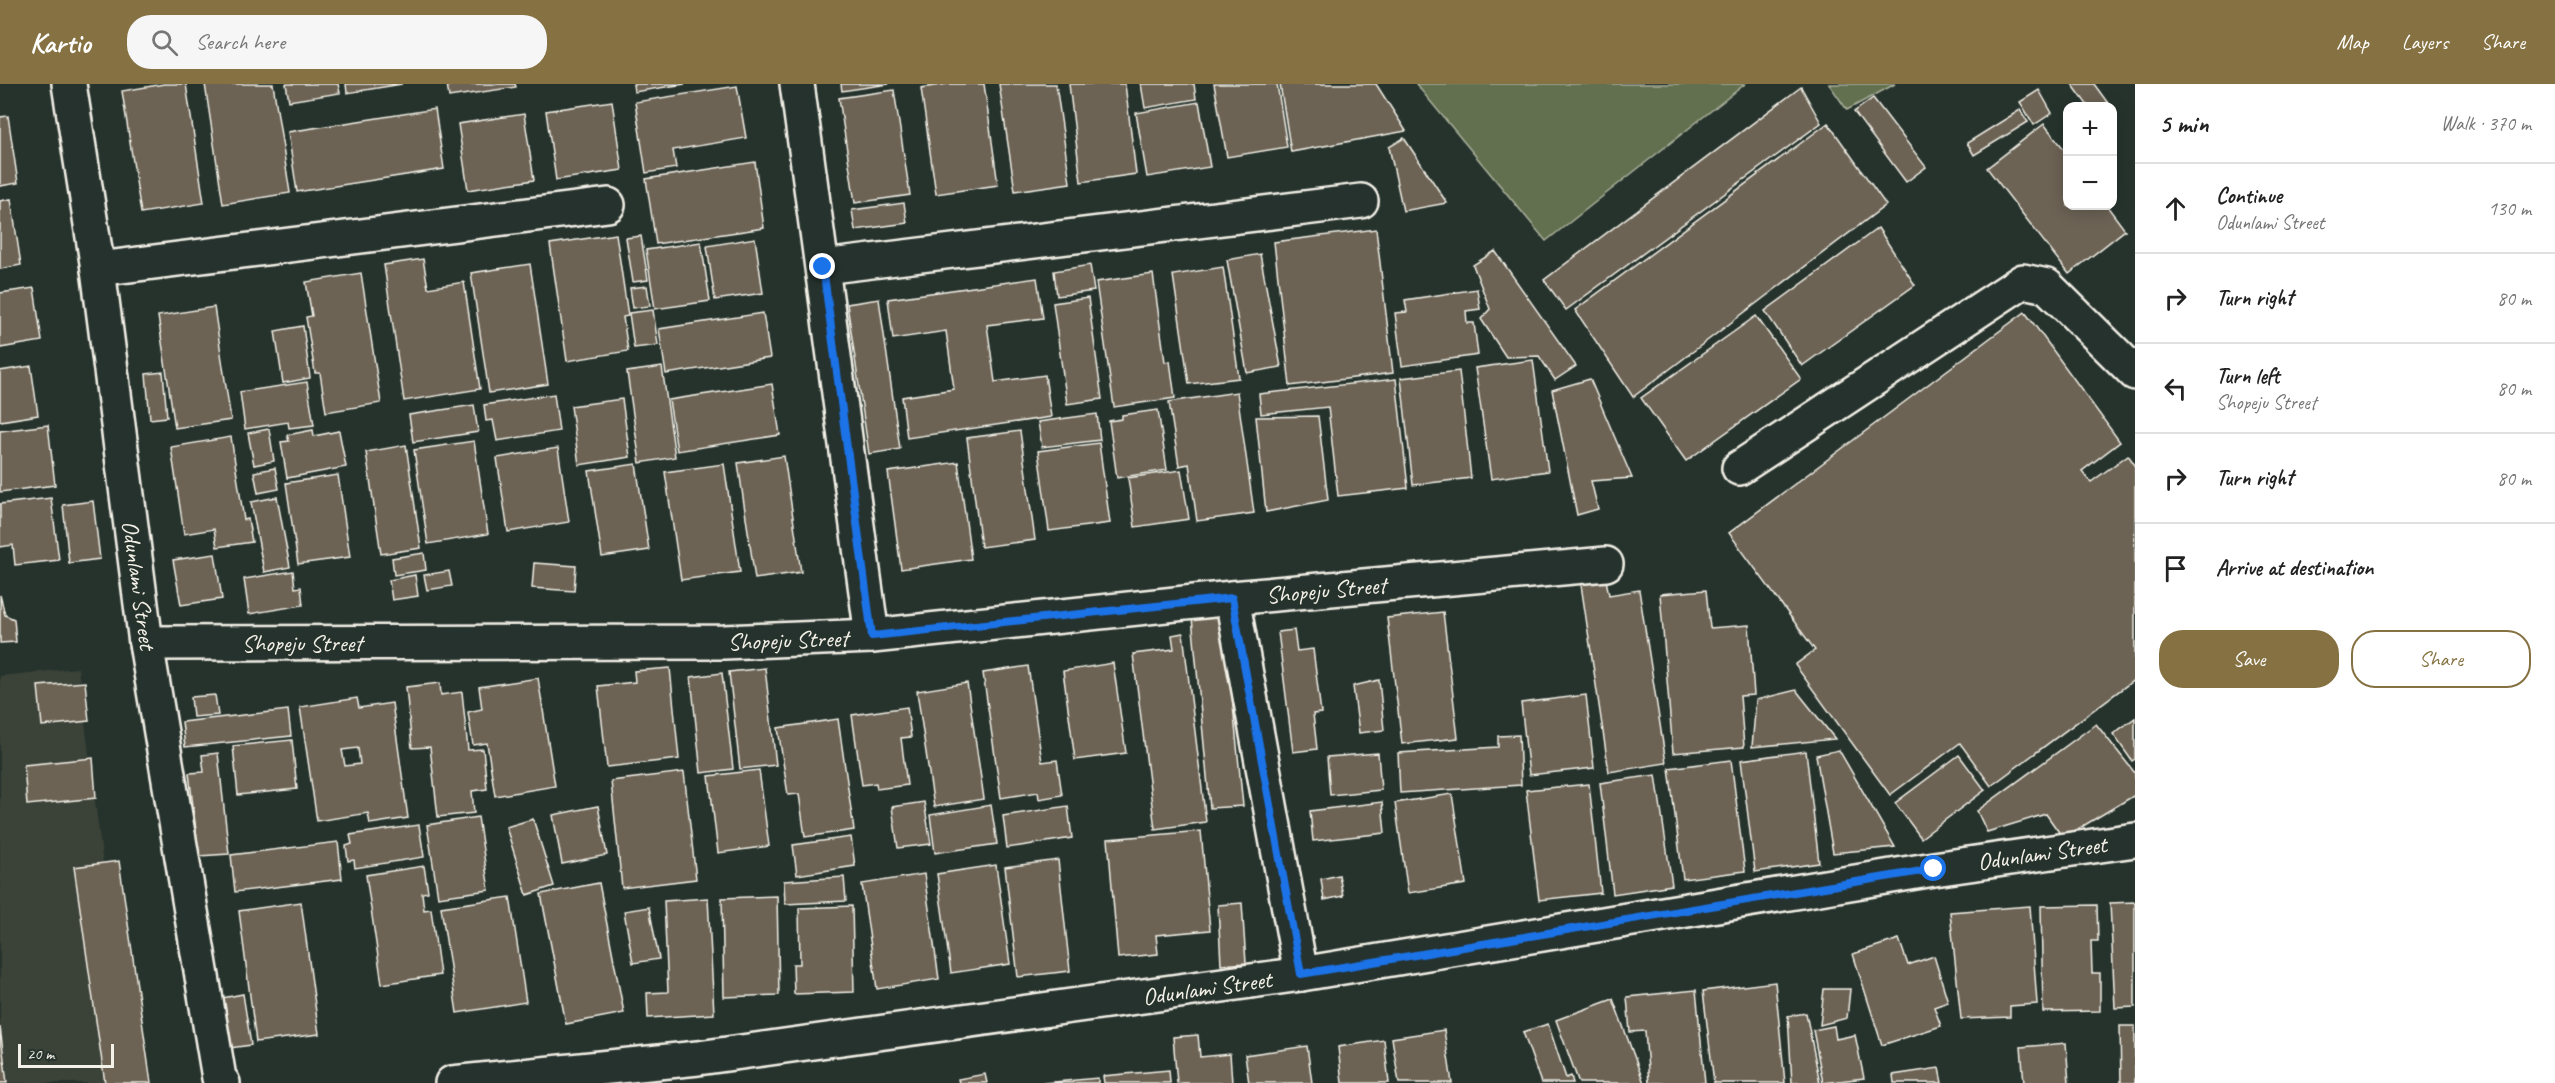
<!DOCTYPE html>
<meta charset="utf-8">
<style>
:root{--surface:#fff;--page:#f6f6f6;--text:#222;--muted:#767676;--line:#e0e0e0;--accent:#857141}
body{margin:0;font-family:Caveat,sans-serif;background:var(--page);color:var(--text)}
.controls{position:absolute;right:18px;top:18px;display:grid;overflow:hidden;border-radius:12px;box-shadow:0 3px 15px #0003}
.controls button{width:54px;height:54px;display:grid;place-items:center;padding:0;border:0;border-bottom:2px solid var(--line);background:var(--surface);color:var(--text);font:30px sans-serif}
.scale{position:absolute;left:18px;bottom:15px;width:96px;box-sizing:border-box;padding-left:6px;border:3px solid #f4f1e8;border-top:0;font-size:16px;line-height:21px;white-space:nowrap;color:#f4f1e8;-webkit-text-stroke:4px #26332d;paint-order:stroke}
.stop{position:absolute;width:18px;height:18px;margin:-14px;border:4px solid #1a73e8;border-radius:50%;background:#fff}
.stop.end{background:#1a73e8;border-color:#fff;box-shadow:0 2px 6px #0008}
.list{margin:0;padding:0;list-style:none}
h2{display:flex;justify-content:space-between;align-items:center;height:78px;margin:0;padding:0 24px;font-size:26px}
h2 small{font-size:20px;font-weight:400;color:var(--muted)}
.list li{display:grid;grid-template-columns:39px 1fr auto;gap:18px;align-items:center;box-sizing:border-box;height:90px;padding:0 24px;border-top:2px solid var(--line)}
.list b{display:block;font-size:22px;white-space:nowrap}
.list p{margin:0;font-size:20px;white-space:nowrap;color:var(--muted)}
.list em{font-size:20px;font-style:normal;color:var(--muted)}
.actions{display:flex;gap:12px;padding:18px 24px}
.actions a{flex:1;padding:14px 0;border:2px solid var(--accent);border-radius:24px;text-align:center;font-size:21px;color:var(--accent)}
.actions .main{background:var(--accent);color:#fff}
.icon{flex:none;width:33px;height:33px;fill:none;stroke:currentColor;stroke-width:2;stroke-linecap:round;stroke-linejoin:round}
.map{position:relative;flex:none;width:2135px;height:999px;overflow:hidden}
header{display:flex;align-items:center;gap:36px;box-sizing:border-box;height:84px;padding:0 30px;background:var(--accent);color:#fff}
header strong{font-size:28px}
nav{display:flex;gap:33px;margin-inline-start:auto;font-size:21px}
.search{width:420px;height:54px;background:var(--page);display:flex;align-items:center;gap:15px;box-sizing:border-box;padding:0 21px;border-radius:24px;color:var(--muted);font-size:22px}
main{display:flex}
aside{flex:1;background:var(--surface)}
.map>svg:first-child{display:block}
.built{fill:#3b4239}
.green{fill:#626f50;stroke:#abb09c;stroke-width:1.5}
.building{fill:#6c6455;stroke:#f4f1e8;stroke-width:1.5;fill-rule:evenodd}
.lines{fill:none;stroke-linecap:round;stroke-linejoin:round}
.minor-casing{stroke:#f4f1e8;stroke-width:38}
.minor{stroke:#26332d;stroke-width:33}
.route{stroke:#1a73e8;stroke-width:8}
.labels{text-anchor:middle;stroke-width:6;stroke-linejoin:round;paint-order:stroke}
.street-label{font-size:24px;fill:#f4f1e8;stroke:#26332d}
</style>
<header>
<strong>Kartio</strong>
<div class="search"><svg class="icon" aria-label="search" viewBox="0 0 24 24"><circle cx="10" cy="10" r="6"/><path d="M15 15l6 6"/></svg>Search here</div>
<nav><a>Map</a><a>Layers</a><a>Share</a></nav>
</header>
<main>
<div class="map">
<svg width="2135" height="999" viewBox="0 0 2135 999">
<rect width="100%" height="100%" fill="#26332d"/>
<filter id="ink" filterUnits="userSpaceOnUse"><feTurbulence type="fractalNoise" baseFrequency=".0167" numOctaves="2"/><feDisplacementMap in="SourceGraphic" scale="12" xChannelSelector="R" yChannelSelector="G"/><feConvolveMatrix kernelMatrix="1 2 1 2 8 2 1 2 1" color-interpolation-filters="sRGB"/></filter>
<g filter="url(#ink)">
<polygon class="built" points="78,584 131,999 0,999 0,592"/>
<g class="green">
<polygon points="1416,0 1745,0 1546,157"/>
<polygon points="1829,0 1895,0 1847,26"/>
</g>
<g class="building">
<polygon points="164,0 186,0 204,119 141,129 122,7"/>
<polygon points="205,0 273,0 290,109 223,120"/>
<polygon points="286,0 338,0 340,9 289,17"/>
<polygon points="346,0 402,0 347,9"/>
<polygon points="447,0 515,0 516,3 449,13"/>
<polygon points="633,0 685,0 634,8"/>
<polygon points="841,0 889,0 842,7"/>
<polygon points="948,0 984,0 998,101 936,110 921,4"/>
<polygon points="999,0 1056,0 1070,99 1015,107"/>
<polygon points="1069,0 1125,0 1136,90 1081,98"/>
<polygon points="1141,0 1194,0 1196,15 1145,24"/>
<polygon points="1214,0 1277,0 1287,63 1227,73"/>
<polygon points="1280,0 1376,0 1406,47 1291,68"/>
<polygon points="2072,0 2094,0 2110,22 2088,22"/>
<polygon points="737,2 746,54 673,66 676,84 646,89 635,18"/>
<polygon points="1801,3 1821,39 1566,226 1544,196"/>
<polygon points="894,6 910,111 855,119 839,14"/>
<polygon points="2039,6 2052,29 2034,41 2020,18"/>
<polygon points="1873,14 1926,83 1906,98 1854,28"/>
<polygon points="612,17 622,86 556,96 546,27"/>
<polygon points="1199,18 1210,83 1147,93 1136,29"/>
<polygon points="435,25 444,85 297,108 288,48"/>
<polygon points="2020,26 2028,38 1974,71 1967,59"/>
<polygon points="524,30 534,96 468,106 458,40"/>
<polygon points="8,32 18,99 0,102 0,33"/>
<polygon points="1828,39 1886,121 1633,313 1575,226"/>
<polygon points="2044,40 2068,70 2068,122 2107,122 2125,146 2069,190 1987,84"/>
<polygon points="1404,54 1447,119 1403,127 1389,63"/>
<polygon points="755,78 764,144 656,160 646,95"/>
<polygon points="11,115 21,181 0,185 0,117"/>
<polygon points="904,119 907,139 855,146 852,126"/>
<polygon points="1878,144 1915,201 1802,282 1765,227"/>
<polygon points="1376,145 1393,289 1290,302 1274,158"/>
<polygon points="616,150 628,232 623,233 628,267 567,277 550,160"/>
<polygon points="641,152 648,196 633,198 626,154"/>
<polygon points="755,154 763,209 715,216 707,162"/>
<polygon points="701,158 710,217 655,225 646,166"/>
<polygon points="1495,167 1576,282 1555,296 1539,272 1506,273 1481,235 1490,225 1473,181"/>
<polygon points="1260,170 1281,283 1247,289 1227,176"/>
<polygon points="423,175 428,204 464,198 480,305 404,317 384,181"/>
<polygon points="530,180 548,300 489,309 471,189"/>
<polygon points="1090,181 1094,207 1057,212 1054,187"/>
<polygon points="1223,183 1239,294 1189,300 1173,191"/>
<polygon points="361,189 381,319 326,328 320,289 315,289 306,233 312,232 306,198"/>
<polygon points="1153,190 1165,278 1170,277 1175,314 1114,323 1096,198"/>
<polygon points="1037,194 1043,234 987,241 995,298 1045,291 1051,333 907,354 902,313 954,305 946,247 893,255 888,215"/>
<polygon points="647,202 650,222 633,224 630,204"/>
<polygon points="34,204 42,257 0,264 0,209"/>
<polygon points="1477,205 1480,225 1466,227 1467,239 1474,239 1478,271 1402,282 1395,229 1407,228 1405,216"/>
<polygon points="1088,214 1102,315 1067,320 1053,219"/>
<polygon points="879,215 900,365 869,370 847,220"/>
<polygon points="214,223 231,336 175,344 158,232"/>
<polygon points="653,226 658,261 634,264 629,229"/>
<polygon points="2025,228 2120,358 2082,387 2091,398 2128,371 2135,381 2135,595 1991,702 1960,659 1890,711 1795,581 1815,566 1729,449"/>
<polygon points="763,229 770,274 666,290 659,245"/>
<polygon points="1756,232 1801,295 1686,377 1641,314"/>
<polygon points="303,242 310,294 283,299 275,247"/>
<polygon points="1533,276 1548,387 1491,395 1475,284"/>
<polygon points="31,282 38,331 0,337 0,287"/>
<polygon points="662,283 675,373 640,379 627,288"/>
<polygon points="1459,287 1471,394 1413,401 1401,294"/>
<polygon points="163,288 167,333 150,335 146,290"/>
<polygon points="1396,295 1408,404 1338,412 1328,323 1261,330 1259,310"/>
<polygon points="1590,295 1632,394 1591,397 1598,425 1577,431 1552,306"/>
<polygon points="307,298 314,341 289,344 288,338 245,345 240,308"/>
<polygon points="772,300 780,351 677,367 669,316"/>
<polygon points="1237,308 1254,429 1197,437 1189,380 1179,382 1169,318"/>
<polygon points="554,310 559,347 497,357 493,336 486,337 484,321"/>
<polygon points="622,315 630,373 579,381 571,322"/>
<polygon points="474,321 478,348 413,358 409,331"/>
<polygon points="1158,326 1167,386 1117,394 1109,337 1122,335 1122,331"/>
<polygon points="1097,330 1100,356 1042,363 1038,338"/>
<polygon points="1318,332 1328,416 1266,428 1256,333"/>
<polygon points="48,341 55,401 0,408 0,347"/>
<polygon points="269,345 274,377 254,381 248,349"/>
<polygon points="313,346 314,352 339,347 346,383 287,394 281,358 289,357 287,351"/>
<polygon points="1020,347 1035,456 981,463 967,354"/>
<polygon points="231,353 244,436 248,435 252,458 217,463 214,445 184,450 171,363"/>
<polygon points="474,357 488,450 428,460 414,366"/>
<polygon points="1099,359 1110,439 1049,447 1038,367"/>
<polygon points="406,361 421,464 381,470 366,368"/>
<polygon points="558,364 569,438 508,448 497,374"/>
<polygon points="784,372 801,488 755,495 738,379"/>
<polygon points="958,378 971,475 901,485 888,388"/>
<polygon points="636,380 649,466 602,473 589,387"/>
<polygon points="724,380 740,488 681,496 665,388"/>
<polygon points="275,384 279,405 258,409 254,388"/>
<polygon points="1181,386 1189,435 1135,443 1128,394"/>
<polygon points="338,391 350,473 298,480 286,399"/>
<polygon points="277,413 290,483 264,488 251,418"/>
<polygon points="51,414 59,476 15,481 13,461 0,463 0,420"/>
<polygon points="93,417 100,475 69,479 63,421"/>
<polygon points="424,469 426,486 394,491 392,474"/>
<polygon points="215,470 222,515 181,521 173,476"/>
<polygon points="534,479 576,482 574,507 532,504"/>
<polygon points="293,487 295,504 301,503 303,521 249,530 244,495"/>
<polygon points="449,487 452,502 427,506 424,491"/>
<polygon points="415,491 418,512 392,516 389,496"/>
<polygon points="1605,491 1609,511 1639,506 1666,679 1609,688 1580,494"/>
<polygon points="1706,506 1710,544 1749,541 1754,611 1740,612 1744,663 1673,669 1660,510"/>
<polygon points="0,511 5,531 14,535 16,558 0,559"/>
<polygon points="1443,528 1458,654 1402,660 1387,534"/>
<polygon points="1224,531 1243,722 1210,724 1192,534"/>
<polygon points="1294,546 1297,567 1313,565 1321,629 1313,630 1317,665 1293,668 1278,548"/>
<polygon points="1183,549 1206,738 1155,745 1133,570 1174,565 1172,551"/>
<polygon points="1113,579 1126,669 1075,676 1063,587"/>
<polygon points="1028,582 1042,678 1057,676 1062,711 1039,715 1038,708 1001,714 983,589"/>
<polygon points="670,584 679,675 607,683 598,602 635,598 634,587"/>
<polygon points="765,584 776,681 740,685 729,588"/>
<polygon points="722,589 733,685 701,689 691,593"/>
<polygon points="538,594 555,702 495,712 487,659 473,661 468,628 482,625 479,603"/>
<polygon points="1379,596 1384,646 1359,649 1353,602"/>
<polygon points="85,598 89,637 42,642 38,602"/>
<polygon points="440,599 441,611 462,608 468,666 483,665 487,705 472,707 474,729 438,733 430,663 412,664 406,603"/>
<polygon points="967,599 984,715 934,723 917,607"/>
<polygon points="1796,606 1835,655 1752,663 1756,616"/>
<polygon points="215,611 218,631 193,633 191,613"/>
<polygon points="1586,611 1594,684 1529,691 1521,619"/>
<path d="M357,614L359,624L392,619L408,734L370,740L368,729L317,737L300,623ZM358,664L360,680L345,682L342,666Z"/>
<polygon points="907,623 911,653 901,654 907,701 877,705 876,699 862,701 852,631"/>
<polygon points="288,626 291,652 185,663 182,638"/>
<polygon points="2135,634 2135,675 2132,677 2113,650"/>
<polygon points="838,635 854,746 805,753 799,710 788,711 778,644"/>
<polygon points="2096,640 2135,689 2135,711 2063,754 2046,730 1987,748 1977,727"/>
<polygon points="1519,651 1521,701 1400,709 1398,669 1498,663 1498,652"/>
<polygon points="292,656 297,705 238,711 233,662"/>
<polygon points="1839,666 1895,763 1833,769 1816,671"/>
<polygon points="1806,667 1819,779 1755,788 1741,676"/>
<polygon points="218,669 229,770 199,772 189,689 204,688 202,671"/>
<polygon points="1378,669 1381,706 1330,711 1327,673"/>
<polygon points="1959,671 1985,706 1921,754 1895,719"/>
<polygon points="93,674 96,714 27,721 24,681"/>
<polygon points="1731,676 1745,787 1683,795 1669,684"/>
<polygon points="759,686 769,762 718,769 709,692"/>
<polygon points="684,688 696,795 622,804 611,697"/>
<polygon points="1656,691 1672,801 1613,810 1600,699"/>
<polygon points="1589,700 1601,809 1539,816 1526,706"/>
<polygon points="1452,710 1466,800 1408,809 1395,719"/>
<polygon points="924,718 931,760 898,764 892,723"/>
<polygon points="1382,718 1385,749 1313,757 1310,727"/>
<polygon points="991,721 997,760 935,769 930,731"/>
<polygon points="598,722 607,771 562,780 553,731"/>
<polygon points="1068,722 1072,754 1007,764 1003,732"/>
<polygon points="478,733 489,806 438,813 427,741"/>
<polygon points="533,735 554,802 527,811 506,743"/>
<polygon points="419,741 424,773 355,784 354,776 348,777 346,762 352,760 350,751"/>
<polygon points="1201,747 1210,846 1156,851 1158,870 1118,874 1108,755"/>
<polygon points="851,753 855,782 797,791 793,761"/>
<polygon points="338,758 342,795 235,808 231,771"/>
<polygon points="1058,776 1070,887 1018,893 1005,783"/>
<polygon points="119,777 151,999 105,999 74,783"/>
<polygon points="996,781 1010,880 951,889 937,790"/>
<polygon points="424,782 428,808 422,809 424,826 431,825 440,891 382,900 366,791"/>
<polygon points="924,790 939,895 877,905 862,800"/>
<polygon points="1339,791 1343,812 1324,816 1321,795"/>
<polygon points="844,793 846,817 785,820 784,797"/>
<polygon points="599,799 624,929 566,940 541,810"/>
<polygon points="777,812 779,911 724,913 722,814"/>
<polygon points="510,813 526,918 457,929 441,823"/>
<polygon points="708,814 714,930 648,934 647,909 668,908 664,817"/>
<polygon points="301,818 319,950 256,958 239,827"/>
<polygon points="2135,818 2135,923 2115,924 2110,819"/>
<polygon points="1242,819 1246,879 1221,881 1218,821"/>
<polygon points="2097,821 2098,857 2091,857 2092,889 2100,889 2100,927 2043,928 2041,822"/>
<polygon points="852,822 854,908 794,910 793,880 800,880 799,824"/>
<polygon points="2030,822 2037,920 2010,922 2010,933 1961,935 1950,828"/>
<polygon points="649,823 659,875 633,879 624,827"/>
<polygon points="1899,855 1908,881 1934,872 1948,918 1934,923 1941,942 1882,961 1853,870"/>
<polygon points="1775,898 1785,999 1714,999 1703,907"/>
<polygon points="1824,905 1850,905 1847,934 1820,941"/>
<polygon points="1696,906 1705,999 1649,999 1645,947 1630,948 1627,913"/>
<polygon points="243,910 251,961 230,964 222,914"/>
<polygon points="1613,915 1644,999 1579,999 1556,936"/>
<polygon points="1806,929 1820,999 1792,999 1788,932"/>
<polygon points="1548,940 1566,994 1571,992 1573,999 1541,999 1523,948"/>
<polygon points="1834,942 1836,955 1855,951 1864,994 1823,999 1813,946"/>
<polygon points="2120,942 2135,942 2135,999 2121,999"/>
<polygon points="0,943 7,999 0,999"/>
<polygon points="1444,946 1452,999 1399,999 1392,954"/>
<polygon points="1198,951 1200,973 1230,970 1232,999 1177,999 1173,953"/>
<polygon points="1384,956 1389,999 1342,999 1338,963"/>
<polygon points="2066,959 2069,999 2024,999 2021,963"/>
<polygon points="1307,962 1312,999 1249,999 1245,971"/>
<polygon points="1939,984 1942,999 1894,999 1893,991"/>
<polygon points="1169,986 1170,999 1104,999 1103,992"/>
<polygon points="985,990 987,999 959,999 958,995"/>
<polygon points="1098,994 1098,999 1043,999"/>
</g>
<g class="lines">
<defs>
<g id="minor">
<polyline points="69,0 98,185 146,559 219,994 223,999"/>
<polyline points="797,0 872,552"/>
<polyline points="823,183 1361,117"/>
<polyline points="98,185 608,121"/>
<polyline points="1739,384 2023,197 2047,202 2135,289"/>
<polyline points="1232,514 1301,890"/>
<polyline points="146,559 724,558 872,552 1232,514 1606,480"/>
<polyline points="452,999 698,974 1301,890 1934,785 2135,756"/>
</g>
</defs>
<use href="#minor" class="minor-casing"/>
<use href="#minor" class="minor"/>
</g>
</g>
<g class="lines" filter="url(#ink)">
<polyline class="route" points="823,183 872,552 1232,514 1301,890 1934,785"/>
</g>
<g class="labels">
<g class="street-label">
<text transform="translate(139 501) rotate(82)" y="8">Odunlami Street</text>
<text transform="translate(1326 506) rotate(-5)" y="8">Shopeju Street</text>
<text transform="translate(788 556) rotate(-2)" y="8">Shopeju Street</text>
<text x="302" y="567">Shopeju Street</text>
<text transform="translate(2042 769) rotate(-8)" y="8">Odunlami Street</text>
<text transform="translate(1207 904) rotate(-8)" y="8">Odunlami Street</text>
</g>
</g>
</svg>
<div class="controls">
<button>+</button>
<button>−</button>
</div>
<div class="scale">20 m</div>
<div class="stop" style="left:1934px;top:785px"></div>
<div class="stop end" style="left:823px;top:183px"></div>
</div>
<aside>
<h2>5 min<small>Walk · 370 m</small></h2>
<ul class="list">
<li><svg class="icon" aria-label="ahead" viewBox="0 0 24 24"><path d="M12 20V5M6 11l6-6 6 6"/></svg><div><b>Continue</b><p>Odunlami Street</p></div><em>130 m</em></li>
<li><svg class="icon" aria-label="right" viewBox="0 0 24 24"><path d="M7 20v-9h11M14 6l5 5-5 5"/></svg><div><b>Turn right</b></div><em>80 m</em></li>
<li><svg class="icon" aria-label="left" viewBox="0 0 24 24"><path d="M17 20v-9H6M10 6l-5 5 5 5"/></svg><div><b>Turn left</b><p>Shopeju Street</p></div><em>80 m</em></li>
<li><svg class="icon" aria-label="right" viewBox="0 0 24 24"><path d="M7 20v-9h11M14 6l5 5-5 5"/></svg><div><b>Turn right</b></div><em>80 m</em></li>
<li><svg class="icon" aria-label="arrive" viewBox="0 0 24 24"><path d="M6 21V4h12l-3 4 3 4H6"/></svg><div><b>Arrive at destination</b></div></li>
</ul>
<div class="actions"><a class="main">Save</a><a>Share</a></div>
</aside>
</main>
